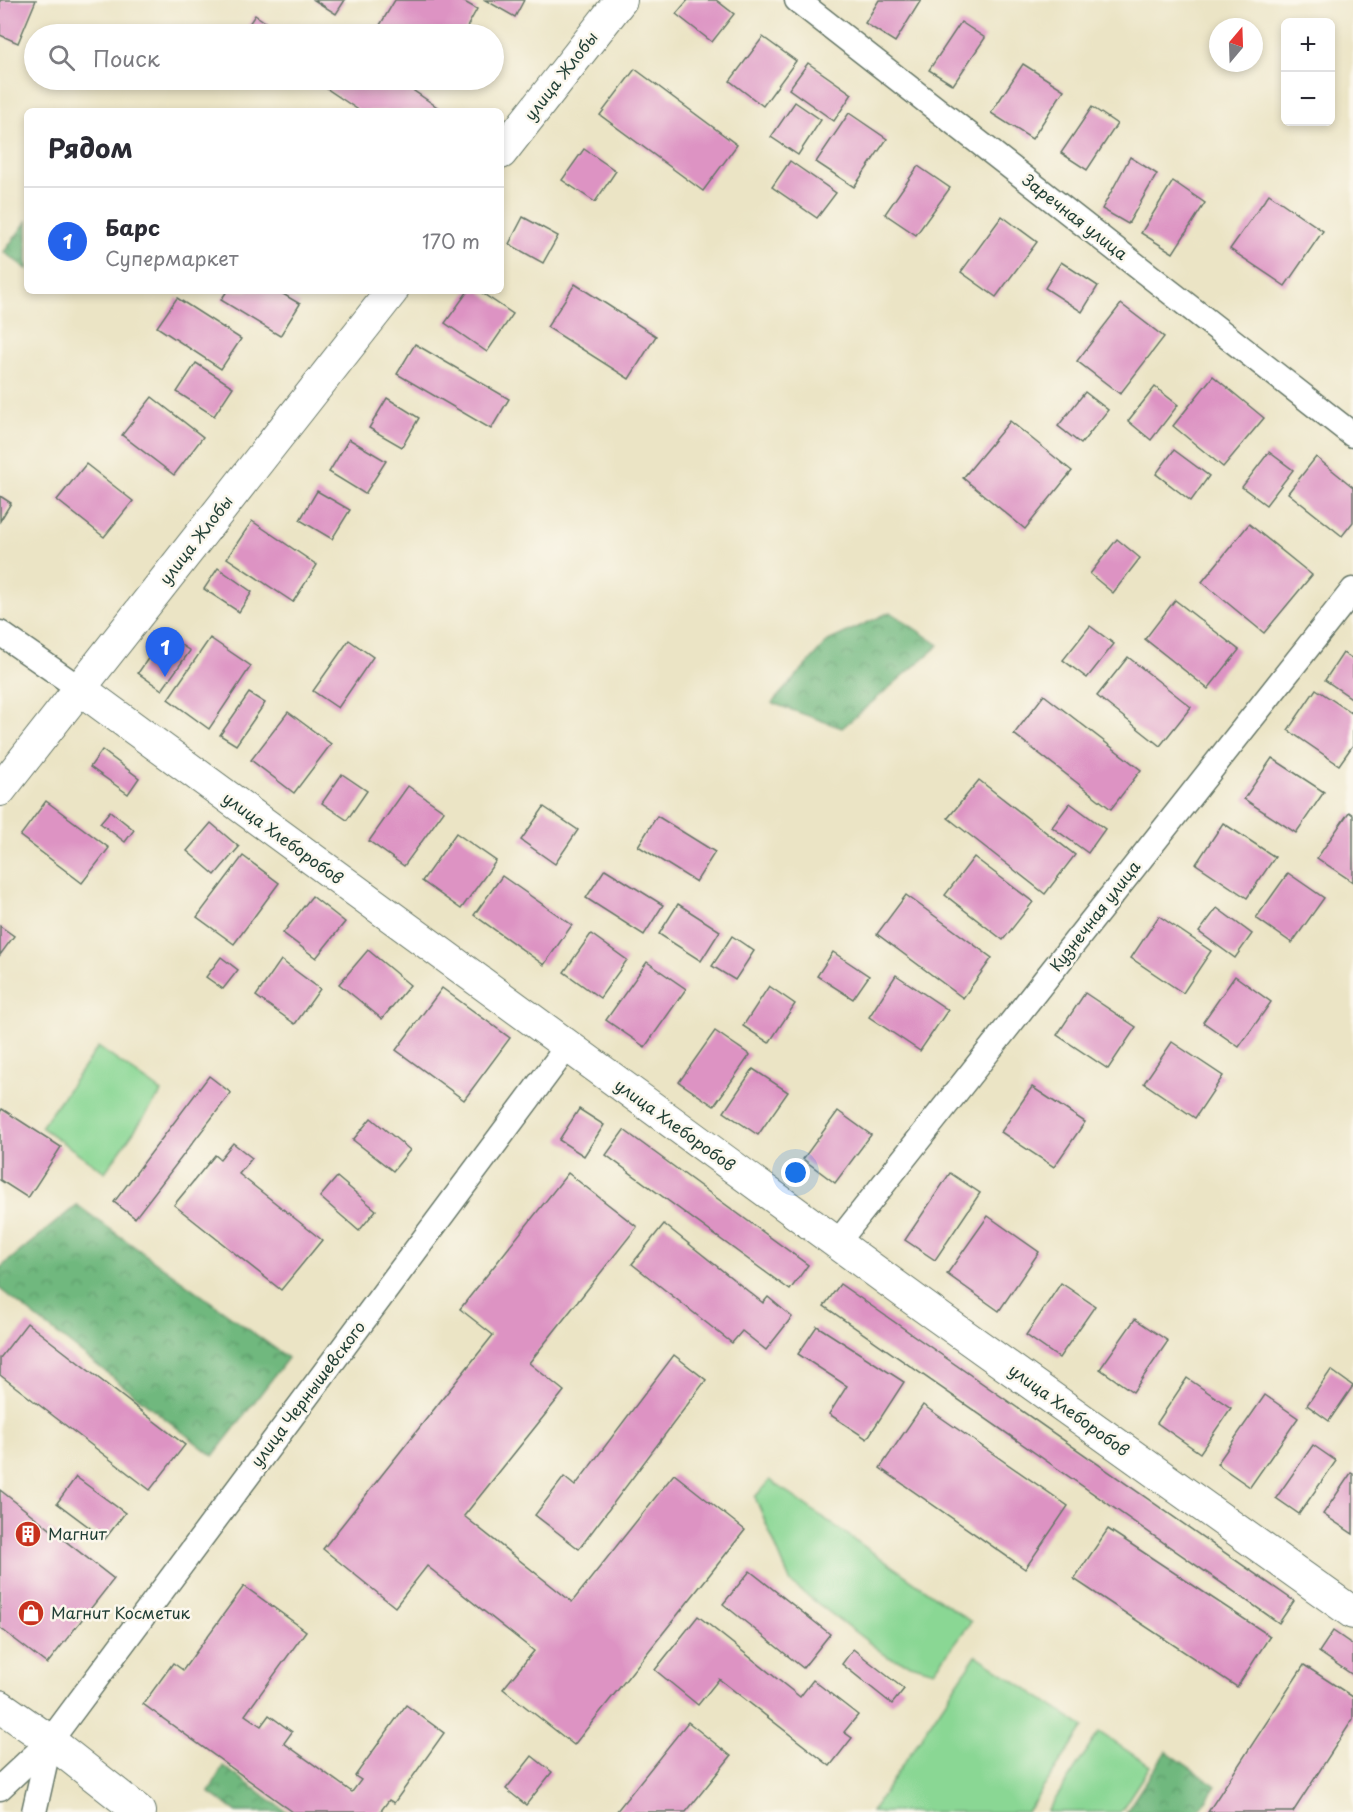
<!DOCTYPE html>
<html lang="ru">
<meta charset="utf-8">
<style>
:root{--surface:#fff;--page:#f7f7f7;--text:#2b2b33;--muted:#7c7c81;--line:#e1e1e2;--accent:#2563eb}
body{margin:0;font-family:"Playpen Sans",sans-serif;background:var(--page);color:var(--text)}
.controls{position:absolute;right:18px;top:18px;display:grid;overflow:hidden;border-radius:9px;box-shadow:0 3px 9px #0003}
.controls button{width:54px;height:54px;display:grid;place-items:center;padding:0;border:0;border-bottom:2px solid var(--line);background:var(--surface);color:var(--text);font:30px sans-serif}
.compass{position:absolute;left:1209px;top:18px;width:54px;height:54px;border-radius:50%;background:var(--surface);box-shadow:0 3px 9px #0003;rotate:19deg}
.you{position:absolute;left:796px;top:1173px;width:21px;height:21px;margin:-15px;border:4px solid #fff;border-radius:50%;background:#1a73e8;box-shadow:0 0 0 9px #1a73e833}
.badge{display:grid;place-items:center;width:39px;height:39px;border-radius:50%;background:var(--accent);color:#fff;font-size:20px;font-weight:700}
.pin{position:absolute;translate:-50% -50px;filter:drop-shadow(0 2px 3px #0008)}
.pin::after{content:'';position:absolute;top:32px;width:21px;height:18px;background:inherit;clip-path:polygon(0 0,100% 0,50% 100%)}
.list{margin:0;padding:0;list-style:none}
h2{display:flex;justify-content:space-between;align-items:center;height:78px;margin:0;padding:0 24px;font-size:26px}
h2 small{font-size:20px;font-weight:400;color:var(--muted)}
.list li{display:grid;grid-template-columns:39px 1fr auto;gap:18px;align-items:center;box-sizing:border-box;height:108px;padding:0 24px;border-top:2px solid var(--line)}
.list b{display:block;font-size:22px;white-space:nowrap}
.list p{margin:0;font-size:20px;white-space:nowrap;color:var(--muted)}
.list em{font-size:20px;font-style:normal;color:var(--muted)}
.icon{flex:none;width:33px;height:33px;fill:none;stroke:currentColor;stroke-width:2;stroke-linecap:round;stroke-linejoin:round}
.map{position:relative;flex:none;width:1353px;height:1812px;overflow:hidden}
.search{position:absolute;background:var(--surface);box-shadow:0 3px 9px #0003;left:24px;top:24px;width:480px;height:66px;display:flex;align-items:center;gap:15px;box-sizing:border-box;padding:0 21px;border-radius:33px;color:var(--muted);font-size:22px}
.panel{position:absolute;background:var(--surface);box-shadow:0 3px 9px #0003;left:24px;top:108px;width:480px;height:186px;border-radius:9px}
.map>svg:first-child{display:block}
.green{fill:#8ad794;stroke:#548a64;stroke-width:1.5}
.forest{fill:url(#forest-crowns);stroke:#477a59;stroke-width:1.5}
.building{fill:#dd93c3}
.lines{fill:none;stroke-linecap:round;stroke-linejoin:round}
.minor-casing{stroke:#667767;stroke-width:27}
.tertiary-casing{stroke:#667767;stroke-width:34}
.minor{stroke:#fff;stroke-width:24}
.tertiary{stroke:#fff;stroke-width:32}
.labels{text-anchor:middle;stroke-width:5;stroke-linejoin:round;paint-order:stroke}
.street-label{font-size:16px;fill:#1f3d34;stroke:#fbf7ec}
.poi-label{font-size:16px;fill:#1f3d34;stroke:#fbf7ec;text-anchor:start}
</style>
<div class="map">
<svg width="1353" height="1812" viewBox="0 0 1353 1812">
<defs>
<pattern id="forest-crowns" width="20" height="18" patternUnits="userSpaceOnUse" patternTransform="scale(1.5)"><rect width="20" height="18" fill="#6fb87e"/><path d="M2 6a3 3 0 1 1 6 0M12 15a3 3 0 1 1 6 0" fill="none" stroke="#5b9768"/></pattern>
</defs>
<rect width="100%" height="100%" fill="#fbf7ec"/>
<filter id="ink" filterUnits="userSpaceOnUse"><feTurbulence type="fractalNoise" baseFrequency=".0167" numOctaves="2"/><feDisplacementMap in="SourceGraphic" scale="12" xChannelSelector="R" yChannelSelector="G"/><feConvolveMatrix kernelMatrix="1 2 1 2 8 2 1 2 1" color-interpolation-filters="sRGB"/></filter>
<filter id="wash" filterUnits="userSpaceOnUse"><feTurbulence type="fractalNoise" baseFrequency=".008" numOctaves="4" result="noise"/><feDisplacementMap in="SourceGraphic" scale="24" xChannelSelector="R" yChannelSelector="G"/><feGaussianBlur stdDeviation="1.35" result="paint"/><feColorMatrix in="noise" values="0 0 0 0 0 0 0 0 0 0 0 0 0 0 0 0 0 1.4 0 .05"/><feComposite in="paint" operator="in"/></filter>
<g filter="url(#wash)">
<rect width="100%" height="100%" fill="#ebe4c5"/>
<g class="green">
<polygon points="98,1047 162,1092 105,1172 41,1127"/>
<polygon points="770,1480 971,1622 934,1671 888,1657 791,1583 755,1497"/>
<polygon points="976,1655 1084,1727 1027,1812 871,1812"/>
<polygon points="1099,1732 1150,1766 1120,1812 1047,1812"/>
</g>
<g class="forest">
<polygon points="27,221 27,269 4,252"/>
<polygon points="890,612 939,645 842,728 772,703 828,641"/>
<polygon points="77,1205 288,1358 213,1456 0,1289 0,1268"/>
<polygon points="1166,1751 1216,1786 1198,1812 1126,1812"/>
<polygon points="223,1766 287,1812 237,1812 209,1792"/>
</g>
<g id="blocks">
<g class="building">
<polygon points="0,0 36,0 18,43 0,35"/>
<polygon points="314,0 345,0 336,14"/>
<polygon points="395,0 461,0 477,9 463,34 397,34 380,25"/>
<polygon points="485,0 524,0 515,17"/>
<polygon points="688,0 716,0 734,14 712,42 676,14"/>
<polygon points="879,0 921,0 895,42 865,23"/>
<polygon points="255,15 283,34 243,33"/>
<polygon points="961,22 985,38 953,85 929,70"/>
<polygon points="763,37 796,61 763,106 730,81"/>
<polygon points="808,63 852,94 834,121 789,89"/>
<polygon points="1023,64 1064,90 1032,139 991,113"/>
<polygon points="635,69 737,145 703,191 600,115"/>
<polygon points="314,80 398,80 443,111 360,111"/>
<polygon points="795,102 821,120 798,155 771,137"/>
<polygon points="1092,107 1117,124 1087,170 1061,153"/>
<polygon points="849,113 887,139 854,187 816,162"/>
<polygon points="584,149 616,171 595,202 562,180"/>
<polygon points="1130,157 1157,174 1128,224 1102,209"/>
<polygon points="790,161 836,193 817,218 772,187"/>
<polygon points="918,166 950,188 916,235 885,214"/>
<polygon points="1173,181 1205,203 1173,253 1141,233"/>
<polygon points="1269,194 1323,231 1285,286 1230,249"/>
<polygon points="1002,216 1037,242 996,297 961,272"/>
<polygon points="523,217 558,236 543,263 509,244"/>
<polygon points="1061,262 1098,286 1082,312 1045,288"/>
<polygon points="575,284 656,336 629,379 547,327"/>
<polygon points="227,291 278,291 300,304 280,336 221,300"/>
<polygon points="468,291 479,291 513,314 487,352 445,323"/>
<polygon points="177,298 241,339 221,369 157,327"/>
<polygon points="1121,304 1164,337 1120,394 1077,361"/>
<polygon points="415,344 509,399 491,429 397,374"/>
<polygon points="196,363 233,387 214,416 177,392"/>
<polygon points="1213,376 1264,418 1223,467 1173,426"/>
<polygon points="1155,387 1178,405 1151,440 1128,421"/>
<polygon points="1085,392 1108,410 1081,444 1058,426"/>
<polygon points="152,397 203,437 174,475 122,435"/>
<polygon points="387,398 419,418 402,447 369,428"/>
<polygon points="1010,421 1072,471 1025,529 963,478"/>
<polygon points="349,439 386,461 365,494 329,472"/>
<polygon points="1174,450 1209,476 1191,501 1156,474"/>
<polygon points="1269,452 1293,470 1266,505 1242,487"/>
<polygon points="1316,457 1353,487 1353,522 1342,536 1288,493"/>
<polygon points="86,464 133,501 104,537 57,500"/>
<polygon points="317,491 350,510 332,539 300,520"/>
<polygon points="0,496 11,503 0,521"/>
<polygon points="252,521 317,565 293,602 227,558"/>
<polygon points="1249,524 1312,575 1264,633 1202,582"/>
<polygon points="1117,539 1140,558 1113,593 1090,574"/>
<polygon points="218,568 252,592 239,612 204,589"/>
<polygon points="1175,600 1239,650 1208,689 1145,639"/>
<polygon points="1090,626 1114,644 1087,678 1063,660"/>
<polygon points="165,634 190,651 162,690 138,673"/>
<polygon points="210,638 251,666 209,729 168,699"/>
<polygon points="349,640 373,657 338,708 313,691"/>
<polygon points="1343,653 1353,659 1353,699 1325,680"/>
<polygon points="1128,657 1191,707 1160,746 1097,696"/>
<polygon points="1316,689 1353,714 1353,745 1339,765 1288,730"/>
<polygon points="249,693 265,703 236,745 220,735"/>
<polygon points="1044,695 1141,770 1111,809 1014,734"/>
<polygon points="288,712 331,744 294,793 251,760"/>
<polygon points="102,750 139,778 128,794 90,767"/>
<polygon points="1272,758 1324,792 1296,833 1244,799"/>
<polygon points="342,774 367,791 347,820 322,803"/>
<polygon points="979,780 1075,855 1045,894 948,818"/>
<polygon points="408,786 444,811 404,866 369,841"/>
<polygon points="46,801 109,848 82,883 20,836"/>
<polygon points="1070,803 1105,829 1088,853 1052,827"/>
<polygon points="544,807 578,830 555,864 521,840"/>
<polygon points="110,811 134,830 125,842 100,823"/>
<polygon points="1349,812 1353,815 1353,882 1317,858"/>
<polygon points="657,816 715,852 696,882 638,846"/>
<polygon points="211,823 239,847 215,875 187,851"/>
<polygon points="1223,823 1275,857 1247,898 1196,864"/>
<polygon points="456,833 496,861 461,909 422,881"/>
<polygon points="243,856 279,883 234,944 197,917"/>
<polygon points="974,857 1033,902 1003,940 945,895"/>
<polygon points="605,869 663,905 644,935 586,898"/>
<polygon points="1288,873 1324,898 1292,943 1256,918"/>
<polygon points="502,876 572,925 544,965 474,915"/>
<polygon points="906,895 992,958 963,998 877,934"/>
<polygon points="312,896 345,922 316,958 283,933"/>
<polygon points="678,904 720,931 701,961 659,934"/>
<polygon points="1217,908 1252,934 1235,958 1199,932"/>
<polygon points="1159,916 1211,951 1183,993 1131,958"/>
<polygon points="0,926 14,936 0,955"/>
<polygon points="591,934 627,960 600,998 564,972"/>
<polygon points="732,936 754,951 735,980 712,966"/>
<polygon points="368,950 410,985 382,1019 339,984"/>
<polygon points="833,952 869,976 853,999 817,976"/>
<polygon points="221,957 238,970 223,989 206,977"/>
<polygon points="281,960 320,989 295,1024 256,996"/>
<polygon points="647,962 686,989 645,1047 606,1020"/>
<polygon points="896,975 948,1010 920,1051 869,1017"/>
<polygon points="1235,976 1271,1002 1239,1047 1203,1022"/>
<polygon points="769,986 795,1004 769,1043 743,1026"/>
<polygon points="442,988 510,1038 464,1100 396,1050"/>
<polygon points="1085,993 1136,1027 1108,1069 1057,1035"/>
<polygon points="715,1031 750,1055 714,1106 679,1082"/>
<polygon points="1172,1042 1223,1076 1195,1118 1144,1083"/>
<polygon points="753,1069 788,1092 758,1135 724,1112"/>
<polygon points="209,1076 231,1093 135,1218 114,1202"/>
<polygon points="1032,1087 1085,1122 1054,1167 1001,1132"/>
<polygon points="2,1109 61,1147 28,1198 0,1180 0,1112"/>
<polygon points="579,1109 604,1125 584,1156 559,1140"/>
<polygon points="838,1111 871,1135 835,1183 803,1159"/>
<polygon points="371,1118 410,1150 393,1171 353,1140"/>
<polygon points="624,1130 808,1265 790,1290 606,1155"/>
<polygon points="233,1143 252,1158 239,1174 322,1240 281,1290 174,1205 215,1155 220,1159"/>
<polygon points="568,1173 637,1227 529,1363 564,1391 464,1516 572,1602 674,1474 745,1530 574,1745 503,1689 534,1651 427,1566 395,1607 323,1549 493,1335 460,1309"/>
<polygon points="950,1173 980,1193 935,1260 905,1240"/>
<polygon points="337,1177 376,1210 359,1231 320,1197"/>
<polygon points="988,1216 1039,1252 999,1311 947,1274"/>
<polygon points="664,1224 763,1303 768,1297 792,1317 766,1350 742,1331 732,1343 632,1264"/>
<polygon points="1061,1283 1095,1306 1059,1358 1026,1335"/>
<polygon points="840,1284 1294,1601 1279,1623 824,1306"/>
<polygon points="1135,1319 1168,1341 1133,1392 1100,1369"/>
<polygon points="27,1323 185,1445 150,1490 0,1375 0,1358"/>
<polygon points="817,1326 904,1382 867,1439 829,1414 847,1386 798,1354"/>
<polygon points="674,1355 706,1380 579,1549 535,1515 564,1477 575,1486"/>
<polygon points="1331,1370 1353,1386 1329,1421 1307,1405"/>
<polygon points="1187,1378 1231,1408 1200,1453 1157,1423"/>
<polygon points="1265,1395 1298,1418 1250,1487 1217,1464"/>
<polygon points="923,1405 1068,1506 1025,1569 880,1468"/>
<polygon points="1313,1445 1336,1461 1299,1514 1276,1498"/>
<polygon points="1351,1473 1353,1474 1353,1534 1323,1514"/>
<polygon points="76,1477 125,1513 105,1539 57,1503"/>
<polygon points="0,1490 114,1579 47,1664 0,1628"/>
<polygon points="1108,1529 1270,1636 1237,1687 1074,1579"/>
<polygon points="750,1571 830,1634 803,1668 723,1604"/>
<polygon points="244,1586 306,1631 245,1715 261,1726 269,1715 292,1732 284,1743 352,1792 361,1780 355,1776 406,1705 444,1733 394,1803 389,1800 380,1812 293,1812 143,1704 173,1663 183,1670"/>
<polygon points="698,1616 800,1697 813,1680 858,1715 844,1732 852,1738 830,1766 719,1679 698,1705 655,1670"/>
<polygon points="1333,1631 1353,1645 1353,1675 1319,1652"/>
<polygon points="853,1649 904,1689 892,1704 842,1664"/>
<polygon points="1304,1665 1353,1697 1353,1719 1293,1812 1208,1812"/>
<polygon points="688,1722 731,1756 686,1812 616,1812"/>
<polygon points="532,1756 552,1772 526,1805 506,1789"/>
</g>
</g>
</g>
<g filter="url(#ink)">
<use href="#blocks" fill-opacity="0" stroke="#667767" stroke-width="1.5"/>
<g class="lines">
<defs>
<g id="minor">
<polyline points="797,0 1353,435"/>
<polyline points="0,633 79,688"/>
<polyline points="837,1243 1353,590"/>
<polyline points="0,1788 50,1741 567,1047"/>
<polyline points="34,1812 50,1741"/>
</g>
<g id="tertiary">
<polyline points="501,153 621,0"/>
<polyline points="79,688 923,1306 1353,1613"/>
<polyline points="0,790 392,291"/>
<polyline points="0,1706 50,1741 140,1812"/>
</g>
</defs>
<use href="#minor" class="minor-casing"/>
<use href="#tertiary" class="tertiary-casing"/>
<use href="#minor" class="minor"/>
<use href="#tertiary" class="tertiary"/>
</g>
</g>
<defs>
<symbol id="building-disc" viewBox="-11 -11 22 22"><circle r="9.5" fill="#c8321e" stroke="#fbf7ec"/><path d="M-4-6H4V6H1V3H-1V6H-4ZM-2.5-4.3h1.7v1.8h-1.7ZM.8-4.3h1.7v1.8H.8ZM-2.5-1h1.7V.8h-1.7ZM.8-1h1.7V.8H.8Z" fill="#fff"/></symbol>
<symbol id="shop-disc" viewBox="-11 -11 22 22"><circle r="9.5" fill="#c8321e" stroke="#fbf7ec"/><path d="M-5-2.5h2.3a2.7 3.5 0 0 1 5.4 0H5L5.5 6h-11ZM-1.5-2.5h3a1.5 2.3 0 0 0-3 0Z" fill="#fff"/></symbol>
</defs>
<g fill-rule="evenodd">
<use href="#building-disc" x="13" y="1519" width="30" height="30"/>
<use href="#shop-disc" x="16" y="1598" width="30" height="30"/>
</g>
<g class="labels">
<g class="street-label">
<text transform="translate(561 76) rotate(-52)" y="6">улица Жлобы</text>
<text transform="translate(1075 217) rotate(38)" y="6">Заречная улица</text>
<text transform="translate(196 540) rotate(-52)" y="6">улица Жлобы</text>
<text transform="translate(283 838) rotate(36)" y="6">улица Хлеборобов</text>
<text transform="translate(1095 916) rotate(-52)" y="6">Кузнечная улица</text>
<text transform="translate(675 1125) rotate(36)" y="6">улица Хлеборобов</text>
<text transform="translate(308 1394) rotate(-53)" y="6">улица Чернышевского</text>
<text transform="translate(1069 1410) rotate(36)" y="6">улица Хлеборобов</text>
</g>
<g class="poi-label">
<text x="48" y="1540">Магнит</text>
<text x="51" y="1619">Магнит Косметик</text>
</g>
</g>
</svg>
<div class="controls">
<button>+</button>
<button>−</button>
</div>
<svg class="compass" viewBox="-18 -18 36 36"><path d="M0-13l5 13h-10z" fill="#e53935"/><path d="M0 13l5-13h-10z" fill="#7c7c81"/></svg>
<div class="you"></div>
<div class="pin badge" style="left:165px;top:677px">1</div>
<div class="search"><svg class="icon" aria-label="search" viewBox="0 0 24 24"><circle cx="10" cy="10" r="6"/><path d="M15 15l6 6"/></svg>Поиск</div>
<section class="panel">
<h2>Рядом<small></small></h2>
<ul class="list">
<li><span class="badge">1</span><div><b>Барс</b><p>Супермаркет</p></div><em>170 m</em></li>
</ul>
</section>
</div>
